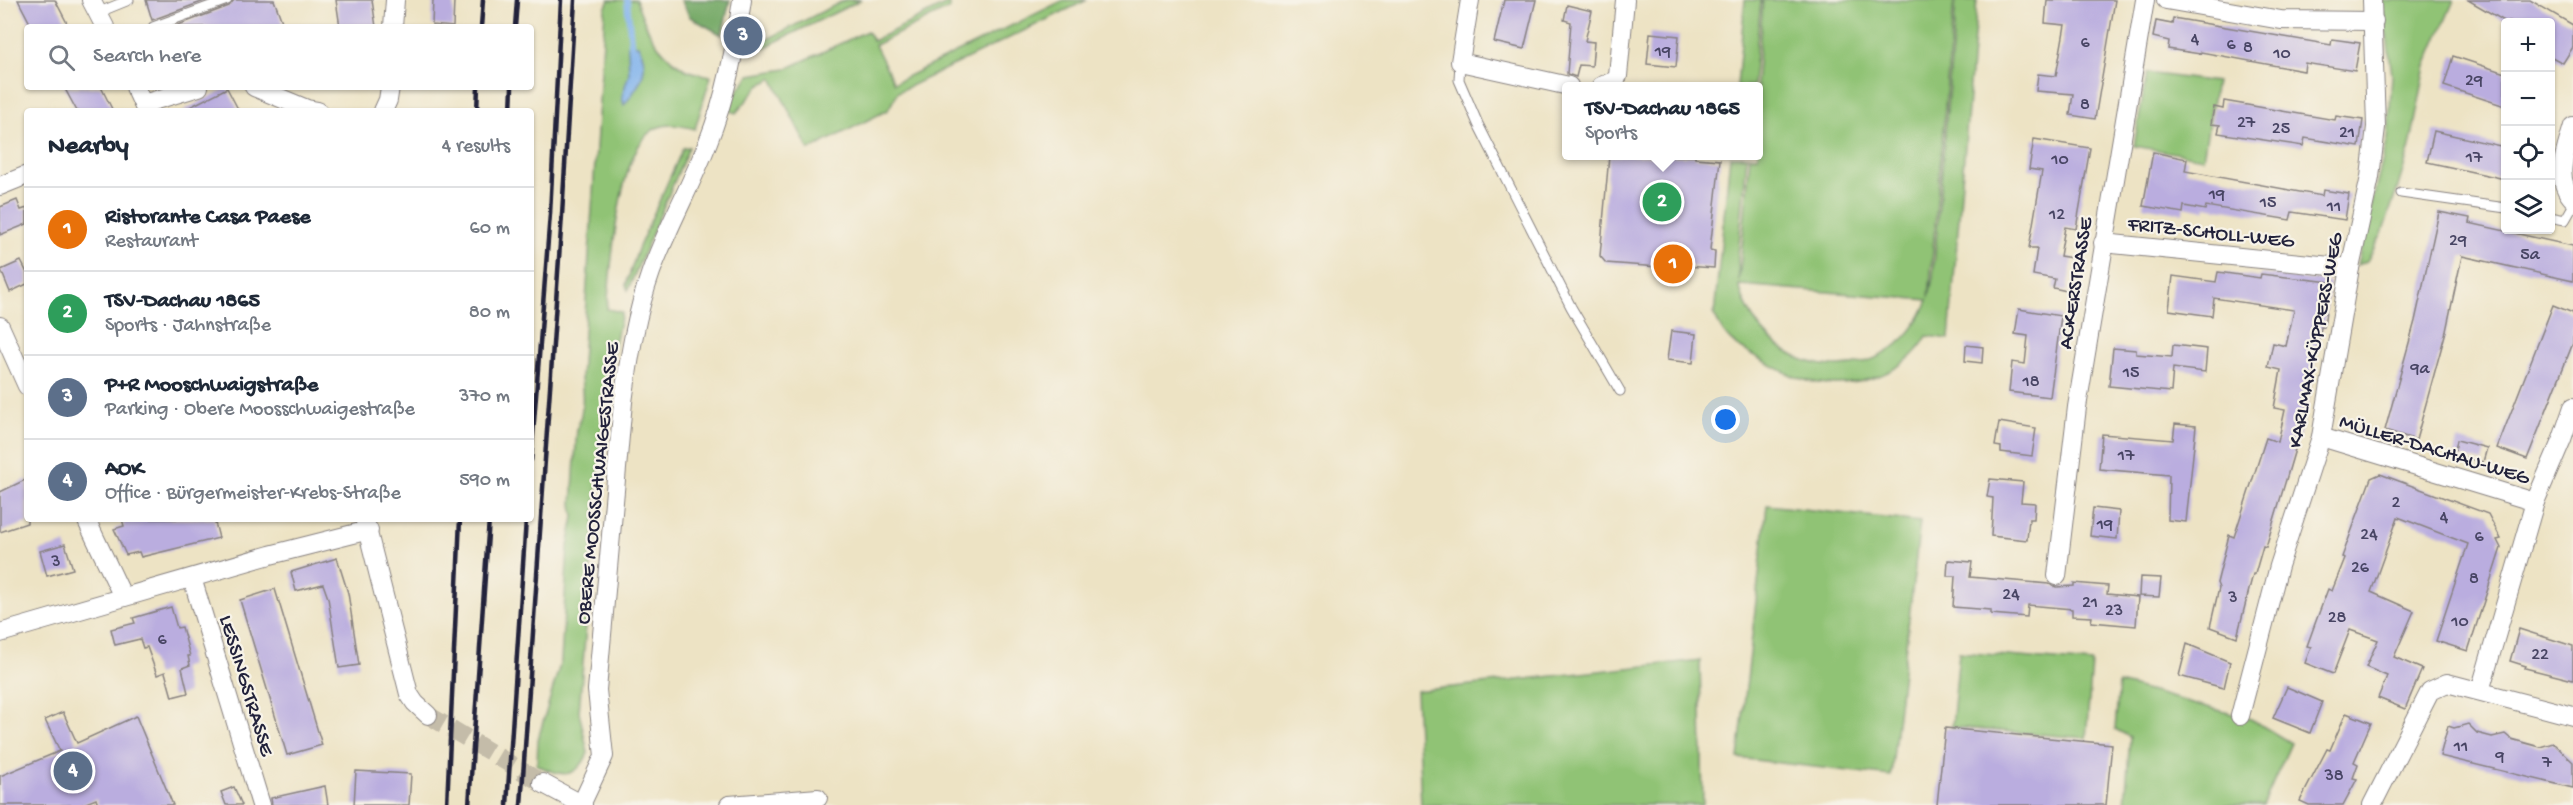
<!DOCTYPE html>
<meta charset="utf-8">
<style>
:root{--surface:#fff;--page:#f6f6f7;--text:#1f2937;--muted:#747a83;--line:#e0e1e3;--accent:#d1495b}
body{margin:0;font-family:"Gochi Hand",sans-serif;background:var(--page);color:var(--text)}
.controls{position:absolute;right:18px;top:18px;display:grid;overflow:hidden;border-radius:6px;box-shadow:0 2px 4px #0004}
.controls button{width:54px;height:54px;display:grid;place-items:center;padding:0;border:0;border-bottom:2px solid var(--line);background:var(--surface);color:var(--text);font:30px sans-serif}
.you{position:absolute;left:1726px;top:420px;width:21px;height:21px;margin:-15px;border:4px solid #fff;border-radius:50%;background:#1a73e8;box-shadow:0 0 0 9px #1a73e833}
.badge{display:grid;place-items:center;width:39px;height:39px;border-radius:50%;background:var(--accent);color:#fff;font-size:20px;font-weight:700}
.pin{position:absolute;translate:-50% -50%;border:3px solid #fff;box-shadow:0 2px 6px #0006}
.popup{position:absolute;left:1562px;top:82px;width:201px;height:78px;box-sizing:border-box;display:grid;place-content:center;border-radius:6px;background:var(--surface);filter:drop-shadow(0 2px 4px #0005);font-size:20px;white-space:nowrap;color:var(--muted)}
.popup b{font-size:22px;color:var(--text)}
.popup::after{content:'';position:absolute;left:50%;top:100%;margin-left:-12px;border:12px solid transparent;border-top-color:var(--surface)}
.list{margin:0;padding:0;list-style:none}
h2{display:flex;justify-content:space-between;align-items:center;height:78px;margin:0;padding:0 24px;font-size:26px}
h2 small{font-size:20px;font-weight:400;color:var(--muted)}
.list li{display:grid;grid-template-columns:39px 1fr auto;gap:18px;align-items:center;box-sizing:border-box;height:84px;padding:0 24px;border-top:2px solid var(--line)}
.list b{display:block;font-size:22px;white-space:nowrap}
.list p{margin:0;font-size:20px;white-space:nowrap;color:var(--muted)}
.list em{font-size:20px;font-style:normal;color:var(--muted)}
.icon{flex:none;width:33px;height:33px;fill:none;stroke:currentColor;stroke-width:2;stroke-linecap:round;stroke-linejoin:round}
.map{position:relative;flex:none;width:2573px;height:805px;overflow:hidden}
.search{position:absolute;background:var(--surface);box-shadow:0 2px 4px #0004;left:24px;top:24px;width:510px;height:66px;display:flex;align-items:center;gap:15px;box-sizing:border-box;padding:0 21px;border-radius:6px;color:var(--muted);font-size:22px}
.panel{position:absolute;background:var(--surface);box-shadow:0 2px 4px #0004;left:24px;top:108px;width:510px;height:414px;border-radius:6px}
.map>svg:first-child{display:block}
.green{fill:#90c374;stroke:#597258;stroke-width:1.5;fill-rule:evenodd}
.forest{fill:#74a966;stroke:#4b6650;stroke-width:1.5}
.water{fill:#80b2ec;stroke:#516a94;stroke-width:1.5}
.lines{fill:none;stroke-linecap:round;stroke-linejoin:round}
.stream{stroke:#80b2ec;stroke-width:6}
.building{fill:#baaddf}
.minor-tunnel{stroke:#c4bca9;stroke-width:18;stroke-dasharray:18 9;stroke-linecap:butt}
.service-casing{stroke:#888280;stroke-width:11}
.minor-casing{stroke:#888280;stroke-width:20}
.service{stroke:#fff;stroke-width:9}
.minor{stroke:#fff;stroke-width:18}
.rail{stroke:#22223b;stroke-width:4.5}
.labels{text-anchor:middle;stroke-width:4.5;stroke-linejoin:round;paint-order:stroke}
.number-label{font-size:18px;fill:#484564}
.street-label{font-size:21px;fill:#22223b;stroke:#f7f3e8}
</style>
<div class="map">
<svg width="2573" height="805" viewBox="0 0 2573 805">
<rect width="100%" height="100%" fill="#f7f3e8"/>
<filter id="ink" filterUnits="userSpaceOnUse"><feTurbulence type="fractalNoise" baseFrequency=".0167" numOctaves="2"/><feDisplacementMap in="SourceGraphic" scale="12" xChannelSelector="R" yChannelSelector="G"/><feConvolveMatrix kernelMatrix="1 2 1 2 8 2 1 2 1" color-interpolation-filters="sRGB"/></filter>
<filter id="wash" filterUnits="userSpaceOnUse"><feTurbulence type="fractalNoise" baseFrequency=".008" numOctaves="4" result="noise"/><feDisplacementMap in="SourceGraphic" scale="24" xChannelSelector="R" yChannelSelector="G"/><feGaussianBlur stdDeviation="1.35" result="paint"/><feColorMatrix in="noise" values="0 0 0 0 0 0 0 0 0 0 0 0 0 0 0 0 0 1.4 0 .05"/><feComposite in="paint" operator="in"/></filter>
<g filter="url(#wash)">
<rect width="100%" height="100%" fill="#ede3c4"/>
<g class="green">
<path d="M609,0H636C646,29 656,51 683,68C691,73 702,74 711,76L695,129C683,126 671,123 659,127C617,140 611,271 607,309L622,312L612,357L603,419L579,712L588,753C576,781 559,776 537,765L538,739L561,661L568,546L574,517L572,504L577,428C584,412 583,395 581,378L605,9Z"/>
<polygon points="845,0 861,0 763,48 753,49 742,46 744,35 761,29 766,40"/>
<polygon points="1064,0 1087,0 898,92 888,110 809,150 772,78 759,86 736,113 730,111 734,95 750,75 786,69 867,31 873,41 948,3 950,8 875,45 894,83"/>
<polygon points="1745,0 1761,0 1753,86 1737,86"/>
<path d="M1763,0H1954L1929,297L1933,277L1956,0H1977L1949,339L1927,336C1904,378 1844,393 1801,379C1787,374 1773,366 1760,359C1748,352 1734,346 1726,335C1721,330 1718,322 1714,315L1730,156H1747L1738,257L1739,281L1750,156H1758V86H1756ZM1739,285H1740L1928,300C1890,397 1765,383 1739,285Z"/>
<polygon points="2382,0 2454,0 2426,66 2410,147 2397,190 2382,234 2367,261 2357,265 2388,138 2392,75"/>
<polygon points="2147,73 2216,82 2203,158 2134,146"/>
<polygon points="689,147 628,290 626,285 638,249 683,148"/>
<polygon points="1767,505 1920,522 1891,776 1738,758"/>
<polygon points="1959,652 2092,663 2086,738 1952,727"/>
<polygon points="1700,660 1703,805 1421,805 1416,691"/>
<polygon points="2119,683 2251,719 2291,743 2263,805 2125,805 2130,737 2115,729"/>
</g>
<polygon class="forest" points="681,0 730,0 722,35 690,17"/>
<path class="water" d="M628,45H638C652,69 640,85 624,105L622,96L629,74Z"/>
<g class="lines">
<polyline class="stream" points="627,0 632,52"/>
</g>
<g id="blocks">
<g class="building">
<polygon points="18,0 55,0 69,27 32,27"/>
<polygon points="146,0 207,0 152,20"/>
<polygon points="234,0 274,0 284,27 173,27 229,6"/>
<polygon points="336,0 372,0 376,27 340,27"/>
<polygon points="433,0 454,0 453,27 432,25"/>
<polygon points="1504,0 1536,0 1524,49 1494,42"/>
<polygon points="2047,0 2115,0 2095,119 2070,115 2073,94 2036,91 2038,74 2056,76 2065,25 2045,23"/>
<polygon points="2468,0 2530,0 2573,25 2573,47 2563,63 2550,56 2550,22 2506,22"/>
<polygon points="1567,5 1592,11 1585,41 1594,42 1592,66 1579,65 1576,77 1567,74 1571,22 1564,20"/>
<polygon points="2173,18 2331,45 2332,39 2360,43 2355,71 2305,63 2304,71 2201,52 2200,54 2168,49 2169,41 2153,37 2156,21 2172,24"/>
<polygon points="1650,33 1679,36 1676,67 1647,64"/>
<polygon points="2453,56 2505,73 2505,106 2444,86"/>
<polygon points="64,87 101,87 113,111 77,111"/>
<polygon points="227,88 239,111 182,111"/>
<polygon points="2224,101 2335,120 2336,116 2363,120 2359,147 2305,138 2303,146 2218,133 2220,125 2211,124 2214,107 2223,109"/>
<polygon points="2434,131 2505,147 2505,179 2427,162"/>
<polygon points="2034,139 2090,148 2076,229 2065,227 2060,256 2073,258 2067,291 2053,288 2055,279 2033,275 2037,248 2029,248 2042,171 2029,169"/>
<polygon points="2153,152 2187,159 2185,171 2322,196 2323,190 2349,194 2345,220 2292,212 2290,220 2206,206 2205,210 2184,206 2183,213 2143,206"/>
<polygon points="1609,156 1695,156 1695,158 1720,160 1710,250 1715,251 1714,268 1686,266 1685,269 1606,263 1600,256"/>
<polygon points="17,200 21,210 27,208 27,224 0,235 0,207"/>
<polygon points="2439,212 2470,218 2469,223 2573,246 2573,281 2462,256 2446,331 2416,440 2385,430 2415,321"/>
<polygon points="21,261 27,273 27,284 10,292 1,270"/>
<polygon points="2218,272 2260,278 2261,274 2330,282 2324,327 2321,327 2307,409 2266,547 2263,546 2255,574 2253,574 2237,637 2210,627 2219,588 2217,583 2229,535 2234,537 2266,438 2278,442 2285,410 2274,408 2281,370 2268,367 2273,343 2286,346 2294,310 2214,298 2212,316 2169,310 2173,276 2216,282"/>
<polygon points="2553,305 2573,313 2573,343 2527,459 2497,448"/>
<polygon points="2019,309 2061,316 2050,397 2009,392 2012,362 2025,364 2028,336 2015,334"/>
<polygon points="1671,331 1696,334 1693,363 1667,360"/>
<polygon points="1966,345 1983,347 1982,363 1965,361"/>
<polygon points="2173,345 2207,349 2205,372 2173,368 2171,392 2109,386 2113,348 2136,350 2136,354 2172,357"/>
<polygon points="1999,422 2036,428 2032,456 2001,452 2001,447 1995,446"/>
<polygon points="2175,424 2196,426 2186,522 2168,520 2169,475 2099,469 2102,434 2173,440"/>
<polygon points="2457,440 2487,448 2483,462 2454,455"/>
<polygon points="2380,474 2488,514 2501,539 2497,540 2501,548 2468,651 2436,641 2468,544 2398,517 2371,592 2414,611 2394,657 2422,669 2405,709 2378,698 2387,676 2366,667 2378,640 2350,630 2333,674 2305,663 2311,647 2307,646 2316,621 2328,589 2332,591 2345,558 2342,557 2371,478"/>
<polygon points="27,479 27,523 0,532 0,492"/>
<polygon points="1990,479 2023,482 2021,502 2035,503 2034,519 2029,519 2027,540 1991,536 1993,498 1987,497"/>
<polygon points="2093,508 2119,511 2117,539 2090,536"/>
<polygon points="122,519 214,519 219,538 141,557 139,552 126,555 114,529 124,526"/>
<polygon points="65,544 73,569 47,576 40,551"/>
<polygon points="337,558 348,593 359,665 339,668 328,598 323,584 296,591 291,572"/>
<polygon points="1948,560 1972,562 1970,577 2049,584 2056,587 2074,586 2074,583 2108,586 2107,594 2138,597 2136,626 2091,622 2092,617 2072,616 2072,609 2028,605 2027,617 1991,614 1991,610 1953,607 1955,576 1947,576"/>
<polygon points="2140,577 2161,578 2159,597 2139,596"/>
<polygon points="275,589 322,745 287,755 240,600"/>
<polygon points="171,607 177,628 182,627 190,656 188,656 190,665 182,668 188,693 172,697 165,672 157,675 147,647 143,648 140,639 115,645 111,629 135,623 133,618"/>
<polygon points="2519,629 2573,646 2573,680 2525,668 2526,666 2510,661"/>
<polygon points="2187,644 2230,662 2224,688 2179,676"/>
<polygon points="2287,687 2322,702 2310,733 2273,718"/>
<polygon points="63,712 77,743 136,716 173,805 98,805 96,799 81,805 0,805 0,776 60,751 45,720"/>
<polygon points="2346,713 2371,723 2354,762 2358,764 2353,778 2357,779 2343,805 2309,805 2300,801 2327,749 2330,750"/>
<polygon points="2468,724 2477,733 2492,737 2505,734 2511,739 2540,747 2553,743 2573,762 2573,788 2440,756 2448,726 2454,728"/>
<polygon points="1945,728 2112,744 2106,805 1937,805"/>
<polygon points="356,771 411,774 409,805 354,805"/>
<polygon points="325,786 328,805 272,805 271,798"/>
<polygon points="234,787 242,805 226,805 221,792"/>
</g>
</g>
</g>
<g filter="url(#ink)">
<use href="#blocks" fill-opacity="0" stroke="#888280" stroke-width="1.5"/>
<g class="lines">
<polyline class="minor-tunnel" points="428,715 542,783"/>
<defs>
<g id="service">
<polyline points="97,13 129,0"/>
<polyline points="153,27 227,0"/>
<polyline points="1460,62 1459,80 1478,124 1571,307 1620,391"/>
<polyline points="2401,193 2506,208"/>
<polyline points="2550,217 2565,220 2573,206"/>
</g>
<g id="minor">
<polyline points="91,0 105,27"/>
<polyline points="1470,0 1460,62 1569,86"/>
<polyline points="2166,0 2281,20 2374,21"/>
<polyline points="393,27 395,0"/>
<polyline points="1601,86 1614,81 1618,76 1625,0"/>
<polyline points="135,87 146,111"/>
<polyline points="254,87 307,109 318,111"/>
<polyline points="143,104 199,87"/>
<polyline points="383,111 388,100 390,87"/>
<path d="M2573,126C2566,151 2553,178 2573,199"/>
<polyline points="0,186 27,175"/>
<polyline points="2103,243 2350,268"/>
<polyline points="0,326 27,386"/>
<polyline points="2321,437 2535,502"/>
<polyline points="86,519 123,597"/>
<polyline points="365,521 409,694 415,703 428,715"/>
<polyline points="2057,576 2077,407 2145,0"/>
<polyline points="192,578 261,805"/>
<polyline points="0,633 270,555 369,530"/>
<polyline points="2480,691 2535,502 2562,439 2573,407"/>
<polyline points="2240,716 2279,566 2321,437 2350,268 2370,177 2376,127 2372,0"/>
<polyline points="542,783 583,805"/>
<path d="M581,805L604,756L597,690L623,402C629,359 636,314 651,272C667,228 691,186 708,142C726,97 735,49 742,0"/>
<polyline points="729,805 818,798"/>
<polyline points="2372,805 2430,691 2447,683 2573,716"/>
</g>
</defs>
<use href="#service" class="service-casing"/>
<use href="#minor" class="minor-casing"/>
<use href="#service" class="service"/>
<use href="#minor" class="minor"/>
<g class="rail">
<polyline points="481,27 483,0"/>
<polyline points="515,27 517,0"/>
<polyline points="477,111 478,87"/>
<polyline points="511,111 512,87"/>
<polyline points="531,460 550,214 561,0"/>
<polyline points="447,805 460,519"/>
<polyline points="469,805 489,519"/>
<polyline points="507,805 526,519"/>
<polyline points="521,805 562,215 575,0"/>
</g>
</g>
</g>
<g class="labels">
<g class="number-label">
<text x="2195" y="44">4</text>
<text x="2085" y="47">6</text>
<text x="2231" y="49">6</text>
<text x="2248" y="52">8</text>
<text x="1663" y="56">19</text>
<text x="2282" y="58">10</text>
<text x="2474" y="85">29</text>
<text x="2085" y="109">8</text>
<text x="2246" y="127">27</text>
<text x="2281" y="133">25</text>
<text x="2347" y="137">21</text>
<text x="2474" y="162">17</text>
<text x="2060" y="164">10</text>
<text x="2217" y="199">19</text>
<text x="2268" y="207">15</text>
<text x="2334" y="211">11</text>
<text x="2057" y="219">12</text>
<text x="2458" y="245">29</text>
<text x="2530" y="259">5a</text>
<text x="2420" y="373">9a</text>
<text x="2131" y="377">15</text>
<text x="2031" y="386">18</text>
<text x="2126" y="460">17</text>
<text x="2396" y="507">2</text>
<text x="2444" y="522">4</text>
<text x="2105" y="529">19</text>
<text x="2369" y="539">24</text>
<text x="2479" y="541">6</text>
<text x="56" y="566">3</text>
<text x="2360" y="572">26</text>
<text x="2474" y="583">8</text>
<text x="2011" y="599">24</text>
<text x="2233" y="602">3</text>
<text x="2090" y="607">21</text>
<text x="2114" y="615">23</text>
<text x="2337" y="622">28</text>
<text x="2460" y="626">10</text>
<text x="162" y="644">6</text>
<text x="2540" y="659">22</text>
<text x="2461" y="751">11</text>
<text x="2500" y="761">9</text>
<text x="2547" y="767">7</text>
<text x="2334" y="780">38</text>
</g>
<g class="street-label">
<text transform="translate(2211 231) rotate(6)" y="7">FRITZ-SCHOLL-WEG</text>
<text transform="translate(2074 283) rotate(-81)" y="7">ACKERSTRASSE</text>
<text transform="translate(2314 340) rotate(-79)" y="7">KARLMAX-KÜPPERS-WEG</text>
<text transform="translate(2435 448) rotate(17)" y="7">MÜLLER-DACHAU-WEG</text>
<text transform="translate(596 483) rotate(-84)" y="7">OBERE MOOSSCHWAIGESTRASSE</text>
<text transform="translate(248 685) rotate(73)" y="7">LESSINGSTRASSE</text>
</g>
</g>
</svg>
<div class="controls">
<button>+</button>
<button>−</button>
<button><svg class="icon" aria-label="locate" viewBox="0 0 24 24"><circle cx="12" cy="12" r="6"/><path d="M12 2v4M12 18v4M2 12h4M18 12h4"/></svg></button>
<button><svg class="icon" aria-label="layers" viewBox="0 0 24 24"><path d="M12 4l9 5-9 5-9-5zM3 14l9 5 9-5"/></svg></button>
</div>
<div class="you"></div>
<div class="pin badge" style="left:1673px;top:264px;background:#e8710a">1</div>
<div class="pin badge" style="left:1662px;top:202px;background:#2e9e5b">2</div>
<div class="popup"><b>TSV-Dachau 1865</b>Sports</div>
<div class="pin badge" style="left:743px;top:36px;background:#5c6f8a">3</div>
<div class="pin badge" style="left:73px;top:771px;background:#5c6f8a">4</div>
<div class="search"><svg class="icon" aria-label="search" viewBox="0 0 24 24"><circle cx="10" cy="10" r="6"/><path d="M15 15l6 6"/></svg>Search here</div>
<section class="panel">
<h2>Nearby<small>4 results</small></h2>
<ul class="list">
<li><span class="badge" style="background:#e8710a">1</span><div><b>Ristorante Casa Paese</b><p>Restaurant</p></div><em>60 m</em></li>
<li><span class="badge" style="background:#2e9e5b">2</span><div><b>TSV-Dachau 1865</b><p>Sports · Jahnstraße</p></div><em>80 m</em></li>
<li><span class="badge" style="background:#5c6f8a">3</span><div><b>P+R Mooschwaigstraße</b><p>Parking · Obere Moosschwaigestraße</p></div><em>370 m</em></li>
<li><span class="badge" style="background:#5c6f8a">4</span><div><b>AOK</b><p>Office · Bürgermeister-Krebs-Straße</p></div><em>590 m</em></li>
</ul>
</section>
</div>
